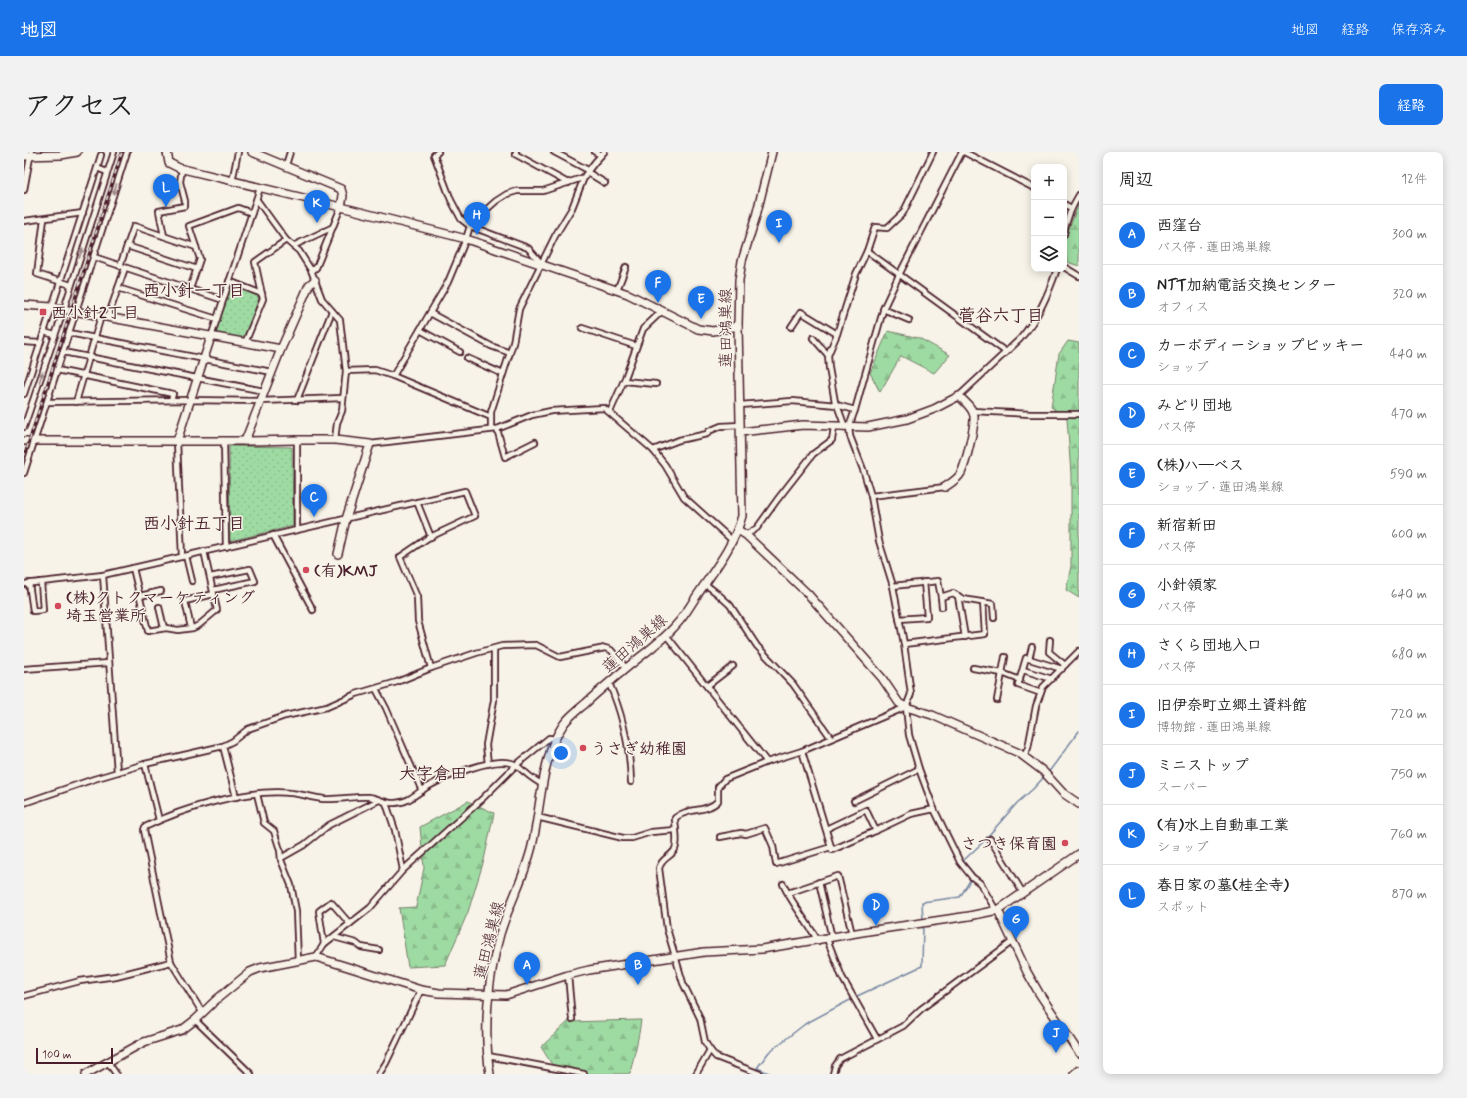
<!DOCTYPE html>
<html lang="ja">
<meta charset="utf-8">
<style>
:root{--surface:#fff;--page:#f2f2f2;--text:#222;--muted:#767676;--line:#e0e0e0;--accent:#1a73e8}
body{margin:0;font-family:Mynerve,"Klee One",sans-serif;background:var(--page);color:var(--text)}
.controls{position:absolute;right:12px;top:12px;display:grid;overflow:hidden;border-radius:8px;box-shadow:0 2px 10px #0003}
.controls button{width:36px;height:36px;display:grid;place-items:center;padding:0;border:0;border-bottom:1px solid var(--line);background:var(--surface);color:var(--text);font:20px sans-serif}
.scale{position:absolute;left:12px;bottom:10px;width:77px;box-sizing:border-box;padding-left:4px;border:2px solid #4a1f2b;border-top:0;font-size:11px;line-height:14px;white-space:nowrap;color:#4a1f2b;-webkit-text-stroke:3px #f7f3e8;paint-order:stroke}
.you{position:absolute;left:537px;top:601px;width:14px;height:14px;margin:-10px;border:3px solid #fff;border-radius:50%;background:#1a73e8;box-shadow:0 0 0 6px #1a73e833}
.badge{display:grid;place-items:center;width:26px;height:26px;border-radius:50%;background:var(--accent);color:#fff;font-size:13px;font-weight:700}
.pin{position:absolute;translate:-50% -33px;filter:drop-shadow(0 1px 2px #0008)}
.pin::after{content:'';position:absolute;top:21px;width:14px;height:12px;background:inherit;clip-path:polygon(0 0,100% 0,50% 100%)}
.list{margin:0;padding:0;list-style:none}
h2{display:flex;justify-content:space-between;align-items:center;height:52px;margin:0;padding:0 16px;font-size:17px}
h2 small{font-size:13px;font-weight:400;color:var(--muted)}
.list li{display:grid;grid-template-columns:26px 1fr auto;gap:12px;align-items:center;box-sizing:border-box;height:60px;padding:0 16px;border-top:1px solid var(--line)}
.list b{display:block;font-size:15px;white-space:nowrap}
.list p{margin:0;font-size:13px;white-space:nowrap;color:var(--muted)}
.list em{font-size:13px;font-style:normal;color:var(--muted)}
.icon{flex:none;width:22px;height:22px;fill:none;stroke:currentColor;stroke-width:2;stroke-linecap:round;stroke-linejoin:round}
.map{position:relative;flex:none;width:1055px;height:922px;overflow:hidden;border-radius:8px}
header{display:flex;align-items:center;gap:24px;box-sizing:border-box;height:56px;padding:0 20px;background:var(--accent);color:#fff}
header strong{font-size:19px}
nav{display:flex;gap:22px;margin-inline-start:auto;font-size:14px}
.intro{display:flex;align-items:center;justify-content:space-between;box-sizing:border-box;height:96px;padding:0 24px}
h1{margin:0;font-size:28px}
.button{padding:10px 18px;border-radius:8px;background:var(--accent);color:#fff;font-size:14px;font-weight:700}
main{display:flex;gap:24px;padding:0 24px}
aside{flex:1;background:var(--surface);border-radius:8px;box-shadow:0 2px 10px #0003}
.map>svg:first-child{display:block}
.grass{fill:url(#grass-dots);stroke:#747d67}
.forest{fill:url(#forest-firs);stroke:#747d67}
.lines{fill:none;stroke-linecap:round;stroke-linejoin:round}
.stream{stroke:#7686a2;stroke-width:1.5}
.street-casing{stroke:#4a1f2b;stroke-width:8}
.secondary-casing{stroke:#4a1f2b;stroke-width:10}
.primary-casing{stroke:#4a1f2b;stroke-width:10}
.street{stroke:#f7f3e8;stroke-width:4.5}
.secondary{stroke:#f7f3e8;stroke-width:7}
.primary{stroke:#f7f3e8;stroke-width:7}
.rail-casing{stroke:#4a1f2b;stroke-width:3}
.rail{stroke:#f7f3e8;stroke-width:1.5;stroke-dasharray:4.5;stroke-linecap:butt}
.oneway{fill:#a0898a}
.poi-dot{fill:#d1495b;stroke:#f7f3e8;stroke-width:1.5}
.labels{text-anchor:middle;stroke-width:3;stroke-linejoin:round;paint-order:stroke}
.poi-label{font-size:16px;font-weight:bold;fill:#4a1f2b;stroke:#f7f3e8;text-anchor:start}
.street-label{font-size:16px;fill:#4a1f2b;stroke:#f7f3e8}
.neighbourhood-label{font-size:17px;font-weight:bold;fill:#4a1f2b;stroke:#f7f3e8}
</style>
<header>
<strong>地図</strong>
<nav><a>地図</a><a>経路</a><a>保存済み</a></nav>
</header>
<div class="intro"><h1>アクセス</h1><a class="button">経路</a></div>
<main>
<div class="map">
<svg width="1055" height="922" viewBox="0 0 1055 922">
<defs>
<pattern id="grass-dots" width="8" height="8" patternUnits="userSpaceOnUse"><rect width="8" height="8" fill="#9edba3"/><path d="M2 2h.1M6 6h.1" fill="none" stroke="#8abc8c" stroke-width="1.8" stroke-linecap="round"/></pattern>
<pattern id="forest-firs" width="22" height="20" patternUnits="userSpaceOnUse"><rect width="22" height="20" fill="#9edba3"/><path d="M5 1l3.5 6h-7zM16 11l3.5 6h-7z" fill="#8abc8c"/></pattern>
</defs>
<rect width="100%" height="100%" fill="#f7f3e8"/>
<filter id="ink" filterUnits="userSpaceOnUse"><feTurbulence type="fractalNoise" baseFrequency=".025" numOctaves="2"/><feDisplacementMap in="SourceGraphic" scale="8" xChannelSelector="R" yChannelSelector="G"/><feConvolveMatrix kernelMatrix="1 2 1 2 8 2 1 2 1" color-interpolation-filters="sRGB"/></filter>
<g filter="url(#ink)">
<g class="grass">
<polygon points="208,132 235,143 235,146 221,185 218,186 192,181 191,179 207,133"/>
<polygon points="205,294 268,295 269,374 206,389"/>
</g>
<g class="forest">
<polygon points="1055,51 1055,114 1043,110 1040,89"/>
<polygon points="864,179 895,186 926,203 910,221 877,204 856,240 846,221"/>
<polygon points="1044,189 1055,191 1055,446 1042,438 1047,414 1047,322 1043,266 1027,255 1035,202"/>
<polygon points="444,649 470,661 460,708 444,760 421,813 384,815 375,756 392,755 400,716 396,675"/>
<path d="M617,868C615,886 610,903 606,921L604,922H534L517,895L544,870Z"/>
</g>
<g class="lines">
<g class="stream">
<polyline points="1024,621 1055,579"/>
<polyline points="899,769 898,750 936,745 950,722 939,709 958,691 993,651 1009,637 1020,625"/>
<polyline points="831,845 898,814 899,773"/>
<polyline points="747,922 733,916 745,900 781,872 828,847"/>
</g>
<defs>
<g id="street">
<polyline points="414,0 410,3 427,48 437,67 446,74 504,96 518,112"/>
<polyline points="492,0 491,2 544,31"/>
<polyline points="530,0 564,18"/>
<polyline points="571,0 577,3"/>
<polyline points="938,0 875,123 860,155 831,258 825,275 826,284 840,320 847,344 855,389 869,434 880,492 887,542 882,555 885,583 895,617 910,657 936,710 948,725 956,731 970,755 974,758"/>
<polyline points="940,0 1010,36"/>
<polyline points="262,13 266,0"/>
<polyline points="73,16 77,3"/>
<polyline points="563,20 581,31"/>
<polyline points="208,30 214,0"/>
<polyline points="0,38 7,0"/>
<polyline points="233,48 262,88 275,99 287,118 298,147 316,168 322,219 318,259 313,271 311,288"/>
<polyline points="1040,52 1047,56"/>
<polyline points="20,67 13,122 47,133"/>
<polyline points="0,69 59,61"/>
<path d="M1040,82C1042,67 1047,56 1055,43"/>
<polyline points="140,84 135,59 161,54 161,49 156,30 158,17"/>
<polyline points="103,94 173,117"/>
<polyline points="269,94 309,75"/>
<polyline points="843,99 982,200"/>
<polyline points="70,105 199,148"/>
<polyline points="96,114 110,74 172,95"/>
<polyline points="1040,115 1055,124"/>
<polyline points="287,118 292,116 317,55"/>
<polyline points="205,129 238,142"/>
<polyline points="94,136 193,167"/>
<polyline points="166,137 176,107 165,74 214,56 228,61"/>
<polyline points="593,138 602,115"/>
<polyline points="859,157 885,168"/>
<polyline points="406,161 467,194 486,201"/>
<polyline points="84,165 101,116"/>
<polyline points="767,175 777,160 813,182"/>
<polyline points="558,176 612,194"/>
<polyline points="396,178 436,200"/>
<polyline points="20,180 31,183"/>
<polyline points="45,181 248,220"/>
<polyline points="187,185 236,36"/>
<polyline points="789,186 804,203"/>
<polyline points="0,190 16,191"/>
<polyline points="221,191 239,147 231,110 262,88"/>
<polyline points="39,200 240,239"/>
<polyline points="443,206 479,222"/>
<polyline points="33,218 149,242 147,248"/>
<polyline points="322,219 351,218 369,224 424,130 442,87 446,74 453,66 472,49 483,42 493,39 519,39 561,25"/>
<polyline points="369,224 467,265"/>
<polyline points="600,229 632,232"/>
<polyline points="0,242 73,16 83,20"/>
<path d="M935,244L996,187C1014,166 1024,143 1033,117"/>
<polyline points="273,248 308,159"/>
<polyline points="23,250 165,248 236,249 319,246"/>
<polyline points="52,250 77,164"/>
<polyline points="716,253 768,249 813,253 821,275"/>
<polyline points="831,258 813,253 811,250 805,216 804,203 813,182 832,122 843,99 851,75 863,76 879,61 909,0"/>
<polyline points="948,259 1007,262 1055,262"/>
<polyline points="586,260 601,226 619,177 638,159"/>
<polyline points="0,275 40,157 90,0"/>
<polyline points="467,277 467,260 489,191 495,157 531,84 548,56 561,23 571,10 580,0"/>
<polyline points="473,277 481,305 511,290"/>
<polyline points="200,288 202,395"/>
<polyline points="273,288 273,378"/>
<polyline points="153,289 158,405"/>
<polyline points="346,292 473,277 508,263 527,259 580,256 629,298 641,313 660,345 709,389"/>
<polyline points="629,298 655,288 683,282 685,279 697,274 717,273"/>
<polyline points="0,321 103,0"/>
<polyline points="847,344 921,335"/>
<polyline points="393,350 407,385"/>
<polyline points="249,383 289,458"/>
<polyline points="722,383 733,376 753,348 789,302 808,288 810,275"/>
<polyline points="162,404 168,429"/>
<polyline points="109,416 124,479 142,476 154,478 169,476 175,473 193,458 180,399"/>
<polyline points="79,423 93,620"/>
<polyline points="186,425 226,417 231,429 189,438"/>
<polyline points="5,431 9,459 19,458 17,430"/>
<polyline points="0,432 79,423 441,339 451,364 404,386 376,405 393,445 394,469 407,516"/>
<polyline points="681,432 694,442 706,453 733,494 769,532 807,586"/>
<polyline points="869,434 914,429 917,445 929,441 939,447 969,452 970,466"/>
<polyline points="116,444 137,439"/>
<polyline points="934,444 941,485"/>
<polyline points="917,445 918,455"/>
<polyline points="135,455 140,476"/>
<polyline points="875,467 903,465 900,430"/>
<polyline points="167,476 161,449 190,442"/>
<polyline points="642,483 743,610"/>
<polyline points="1026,488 1025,500 1041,513"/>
<polyline points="880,492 961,482 959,450"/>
<polyline points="1005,507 1008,495"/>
<polyline points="949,516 978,521 996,528"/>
<polyline points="0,517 85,511"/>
<polyline points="999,518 1028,527"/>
<path d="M585,531C599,563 606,595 607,630"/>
<polyline points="683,534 709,514"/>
<polyline points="352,537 362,556 398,639"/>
<polyline points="1017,541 994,533 1002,506 1038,517"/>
<polyline points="973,548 981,505"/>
<polyline points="199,594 212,645"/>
<polyline points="778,599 808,698 849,680 887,662 910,657"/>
<polyline points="1000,605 1004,596 1012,554 1019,535 1055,499"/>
<polyline points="121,612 135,668"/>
<polyline points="464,612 462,593 470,548 470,497"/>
<polyline points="233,642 240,671 250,679 256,698 257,708 267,733 272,759 274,809"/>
<polyline points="830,649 895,617"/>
<polyline points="0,651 70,627 121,612 199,594 209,589 224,577 261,564 303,555 332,542 373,530 407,516 452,501 478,494 512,493 536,505 581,496 587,498 602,516"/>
<polyline points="362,651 371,678 379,718"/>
<polyline points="513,665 599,686 608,686 627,680 651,678"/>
<polyline points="802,677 842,658 852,679"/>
<polyline points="696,685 717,681 722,682 741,676 749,694 752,712 807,695"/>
<polyline points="966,687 999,741"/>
<polyline points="257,706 280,693 305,673 355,648"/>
<polyline points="795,730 808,786"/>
<path d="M759,732C768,752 783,769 794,789"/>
<polyline points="764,741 814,724 828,782"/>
<polyline points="310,785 332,791 337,795 355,798"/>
<polyline points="803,787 818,825 853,887"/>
<polyline points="300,792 295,759 307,750 326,772"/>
<polyline points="292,805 300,792 346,756 379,718 457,648 492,613 525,586 531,587"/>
<polyline points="544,823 548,867"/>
<polyline points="0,844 56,829 92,824 147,810"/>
<path d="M178,860L147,810L120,678L121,675C159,656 225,636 267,641C278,642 289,646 300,647C315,648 330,644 345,645C354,646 362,652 371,651C384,651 393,641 403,635C421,625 473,602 492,613C496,615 498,619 502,621C507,626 513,629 519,633"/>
<polyline points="171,868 227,922"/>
<polyline points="464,904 560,922"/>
<polyline points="84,910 92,922"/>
<polyline points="355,922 362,911 397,838"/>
<polyline points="672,922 686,898"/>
<path d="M736,922L692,905L686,898L681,890L676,866L659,831L643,777L635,716C639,705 644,707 650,699C655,692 651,675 651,666C663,655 683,661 694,649V635L701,627L743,610L778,599L882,555"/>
<polyline points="809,922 811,914 816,907 879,874 897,857 989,789"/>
</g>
<g id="secondary">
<polyline points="143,0 145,11 155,16 317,55 442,87 604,142 674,177 689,179 714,174"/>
<polyline points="228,0 317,37 319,44 317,55"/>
<polyline points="0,153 28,155 257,197"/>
<path d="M717,280L779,273L844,275L883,267L910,257L935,244C940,249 949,256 950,264C951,274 942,311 937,321C934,327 927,331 921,335"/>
<polyline points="0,289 221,289 273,288 311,288 346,292 322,367 314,402"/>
<polyline points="153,289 187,185"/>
<polyline points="221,289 257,197 285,133 291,128"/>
<polyline points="714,378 722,383 784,442 858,526 875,551 882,555 908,563 995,601 1019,619 1039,641 1055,652"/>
<polyline points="974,758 1003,820 1015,841 1055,901"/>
<polyline points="62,922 120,890 158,878 171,868 193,847 226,820 236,816 292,805 397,838 415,841 482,843 544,823 565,818 680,800 738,797 844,779 945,764 974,758 1055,702"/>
<path d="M466,922C459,878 464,825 476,782C485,752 501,724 508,694C517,657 517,605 539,573C545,564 554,558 562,551C578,536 594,523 611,509C625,498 640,487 652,473C661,464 667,452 674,442C691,417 710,393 718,364L714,174L715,128L718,109L732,64L748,0"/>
<polyline points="1050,922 1055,918"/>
</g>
<polyline id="primary" points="0,4 37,3 53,0"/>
</defs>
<use href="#street" class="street-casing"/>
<use href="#secondary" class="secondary-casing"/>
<use href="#primary" class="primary-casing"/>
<use href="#street" class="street"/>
<use href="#secondary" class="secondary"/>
<use href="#primary" class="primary"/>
<defs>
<polyline id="rail" points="0,305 98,0"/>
</defs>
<use href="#rail" class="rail-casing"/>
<use href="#rail" class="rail"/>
</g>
<defs><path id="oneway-solid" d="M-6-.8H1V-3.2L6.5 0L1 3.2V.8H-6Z"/></defs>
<g class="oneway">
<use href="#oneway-solid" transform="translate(91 37) rotate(108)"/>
<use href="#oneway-solid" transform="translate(57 101) rotate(-72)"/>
<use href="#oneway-solid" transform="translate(17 225) rotate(-71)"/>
</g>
</g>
<g class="poi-dot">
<rect x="15" y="156" width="8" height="8" rx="2"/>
<circle cx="282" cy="418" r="4"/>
<circle cx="34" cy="454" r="4"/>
<circle cx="559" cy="596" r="4"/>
<circle cx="1041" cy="691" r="4"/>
</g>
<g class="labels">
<g class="poi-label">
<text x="27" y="166">西小針2丁目</text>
<text x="290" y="424">(有)KMJ</text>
<text x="42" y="451">(株)クトクマーケティング<tspan x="42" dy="18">埼玉営業所</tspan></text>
<text x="567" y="602">うさぎ幼稚園</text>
<text x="1033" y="697" text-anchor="end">さつき保育園</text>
</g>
<g class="street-label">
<text transform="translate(701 176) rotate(-90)" y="6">蓮田鴻巣線</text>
<text transform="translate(610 491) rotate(-41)" y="6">蓮田鴻巣線</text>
<text transform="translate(464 788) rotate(-76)" y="6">蓮田鴻巣線</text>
</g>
<g class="neighbourhood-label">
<text x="170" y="144">西小針一丁目</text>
<text x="977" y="169">菅谷六丁目</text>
<text x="170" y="377">西小針五丁目</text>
<text x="409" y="627">大字倉田</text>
</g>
</g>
</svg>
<div class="controls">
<button>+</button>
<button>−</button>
<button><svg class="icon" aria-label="layers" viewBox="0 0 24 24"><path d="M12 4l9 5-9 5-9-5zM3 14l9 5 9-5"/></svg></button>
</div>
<div class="scale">100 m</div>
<div class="you"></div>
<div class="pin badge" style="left:503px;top:833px">A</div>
<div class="pin badge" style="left:614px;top:833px">B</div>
<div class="pin badge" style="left:290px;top:365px">C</div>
<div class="pin badge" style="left:852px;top:774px">D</div>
<div class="pin badge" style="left:677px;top:167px">E</div>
<div class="pin badge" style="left:634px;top:151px">F</div>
<div class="pin badge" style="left:992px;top:787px">G</div>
<div class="pin badge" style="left:453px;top:83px">H</div>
<div class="pin badge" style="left:755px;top:91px">I</div>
<div class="pin badge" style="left:1032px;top:901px">J</div>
<div class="pin badge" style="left:293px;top:71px">K</div>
<div class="pin badge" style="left:142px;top:55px">L</div>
</div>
<aside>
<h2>周辺<small>12件</small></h2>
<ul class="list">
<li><span class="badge">A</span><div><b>西窪台</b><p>バス停 · 蓮田鴻巣線</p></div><em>300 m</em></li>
<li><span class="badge">B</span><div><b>NTT加納電話交換センター</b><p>オフィス</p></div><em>320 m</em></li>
<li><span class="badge">C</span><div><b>カーボディーショップビッキー</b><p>ショップ</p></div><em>440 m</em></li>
<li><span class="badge">D</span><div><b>みどり団地</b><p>バス停</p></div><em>470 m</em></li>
<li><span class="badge">E</span><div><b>(株)ハ―ベス</b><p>ショップ · 蓮田鴻巣線</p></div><em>590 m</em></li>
<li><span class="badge">F</span><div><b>新宿新田</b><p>バス停</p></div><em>600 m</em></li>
<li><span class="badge">G</span><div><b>小針領家</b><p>バス停</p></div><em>640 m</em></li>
<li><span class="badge">H</span><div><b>さくら団地入口</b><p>バス停</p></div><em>680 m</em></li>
<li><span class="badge">I</span><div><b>旧伊奈町立郷土資料館</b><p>博物館 · 蓮田鴻巣線</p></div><em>720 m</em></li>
<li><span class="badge">J</span><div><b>ミニストップ</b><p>スーパー</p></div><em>750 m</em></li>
<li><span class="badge">K</span><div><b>(有)水上自動車工業</b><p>ショップ</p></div><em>760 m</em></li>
<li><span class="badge">L</span><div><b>春日家の墓(桂全寺)</b><p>スポット</p></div><em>870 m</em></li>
</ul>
</aside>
</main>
